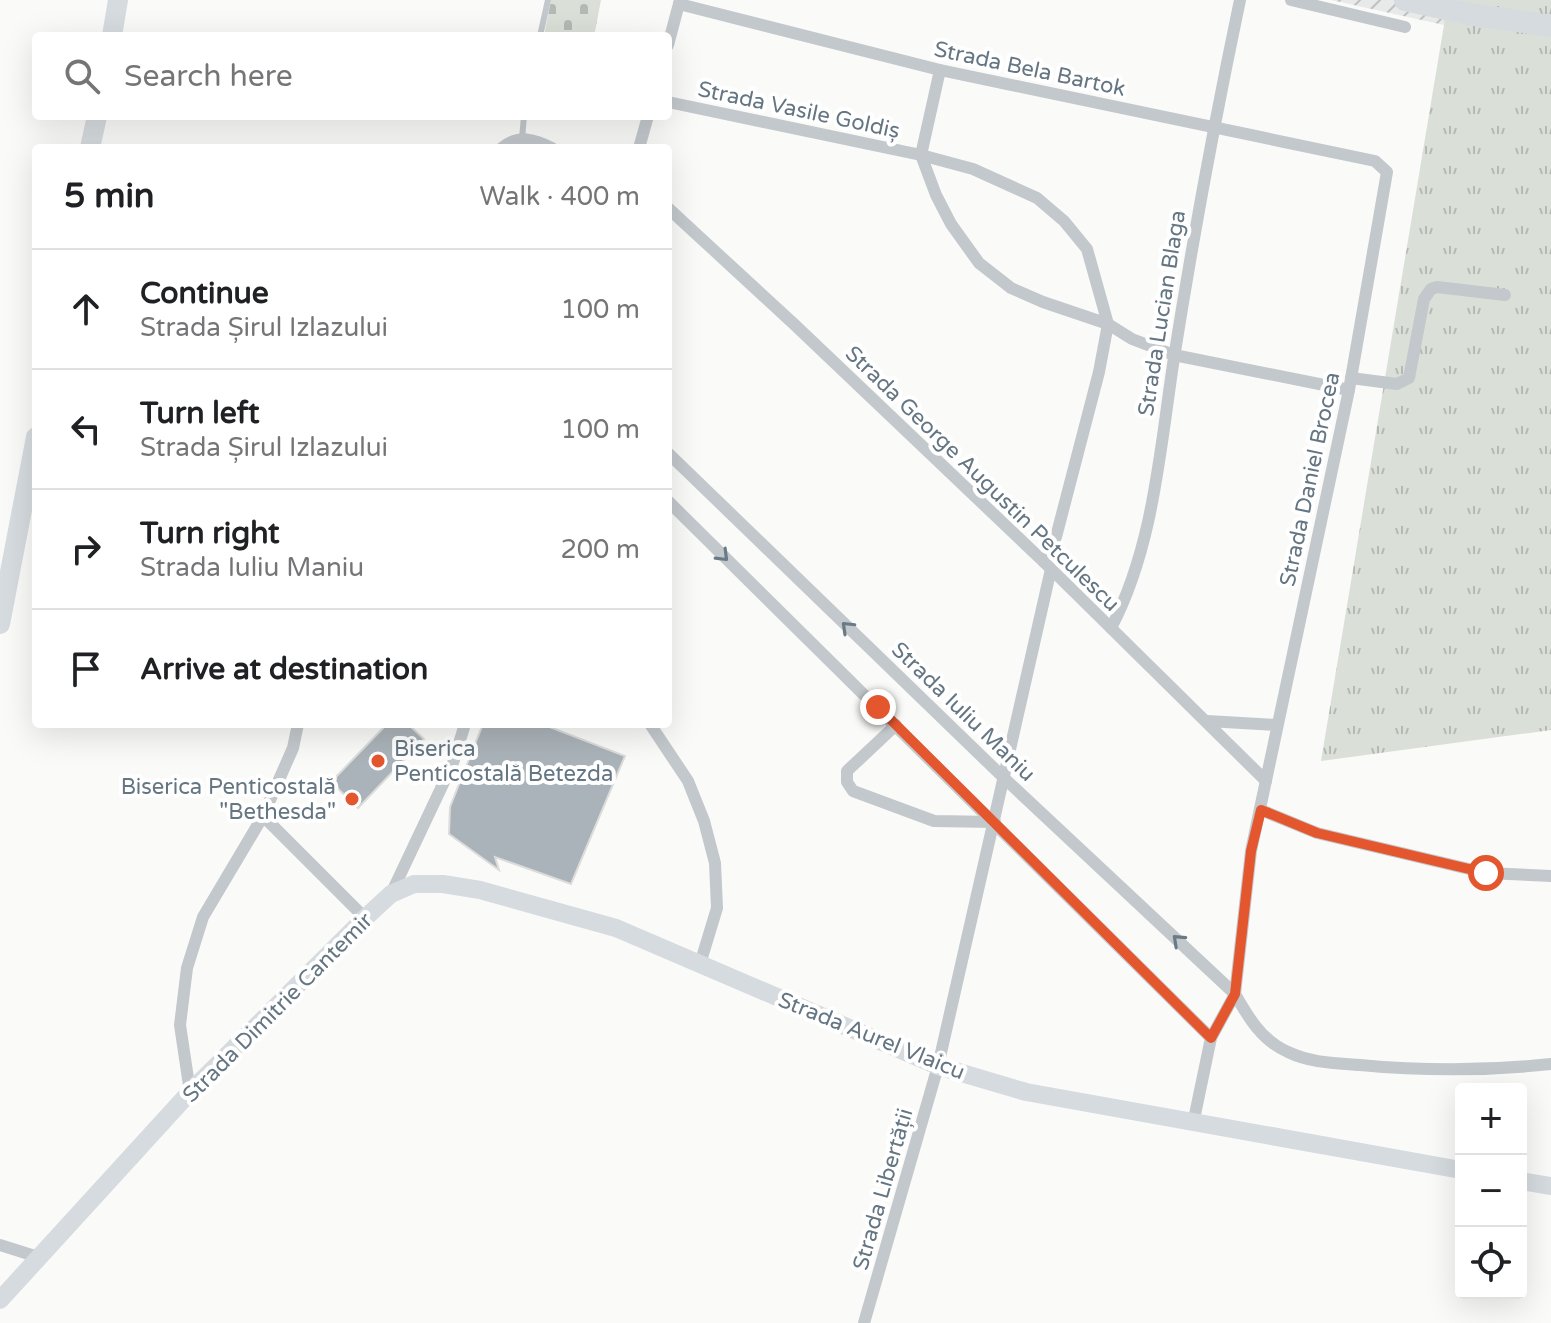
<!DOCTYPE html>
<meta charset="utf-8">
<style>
:root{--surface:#fff;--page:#f6f6f6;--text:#202124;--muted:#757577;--line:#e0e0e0}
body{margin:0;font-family:"Varela Round",sans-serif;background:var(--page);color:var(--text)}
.controls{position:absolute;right:24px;bottom:24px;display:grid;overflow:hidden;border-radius:8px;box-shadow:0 8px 32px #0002}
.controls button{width:72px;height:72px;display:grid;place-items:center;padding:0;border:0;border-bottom:2px solid var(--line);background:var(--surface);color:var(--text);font:40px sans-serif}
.stop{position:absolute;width:24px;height:24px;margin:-18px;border:6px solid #e4572e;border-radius:50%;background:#fff}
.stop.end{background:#e4572e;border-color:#fff;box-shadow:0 2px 8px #0008}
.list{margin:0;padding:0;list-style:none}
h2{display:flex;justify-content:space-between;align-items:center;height:104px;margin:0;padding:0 32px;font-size:34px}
h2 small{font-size:26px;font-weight:400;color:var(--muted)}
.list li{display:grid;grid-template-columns:52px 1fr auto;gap:24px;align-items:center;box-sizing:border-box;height:120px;padding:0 32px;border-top:2px solid var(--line)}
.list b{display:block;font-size:30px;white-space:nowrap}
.list p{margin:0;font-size:26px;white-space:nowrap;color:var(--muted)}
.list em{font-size:26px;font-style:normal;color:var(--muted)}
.icon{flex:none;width:44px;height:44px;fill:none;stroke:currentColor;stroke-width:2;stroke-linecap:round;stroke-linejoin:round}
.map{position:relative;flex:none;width:1551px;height:1323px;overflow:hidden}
.search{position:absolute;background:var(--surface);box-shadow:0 8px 32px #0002;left:32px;top:32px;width:640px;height:88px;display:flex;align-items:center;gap:20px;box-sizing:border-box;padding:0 28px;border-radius:8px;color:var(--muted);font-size:30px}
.panel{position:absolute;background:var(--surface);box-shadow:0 8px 32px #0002;left:32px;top:144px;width:640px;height:584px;border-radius:8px}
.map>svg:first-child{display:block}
.industrial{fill:url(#industrial-furrows)}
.grass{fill:url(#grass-tufts)}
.cemetery{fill:url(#cemetery-stones)}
.building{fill:#aab3b9;stroke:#dcdcda;stroke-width:2}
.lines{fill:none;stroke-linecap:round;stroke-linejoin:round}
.lane{stroke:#c3c8cc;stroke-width:6}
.street{stroke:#c3c8cc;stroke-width:12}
.secondary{stroke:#d6dbdf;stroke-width:18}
.primary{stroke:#d6dbdf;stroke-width:20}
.highway{stroke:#d6dbdf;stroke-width:22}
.oneway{stroke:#6a7a87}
.route{stroke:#e4572e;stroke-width:10}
.poi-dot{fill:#e4572e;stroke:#fff;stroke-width:3}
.labels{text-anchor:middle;stroke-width:8;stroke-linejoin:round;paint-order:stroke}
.street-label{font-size:22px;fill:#657683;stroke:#fff}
.poi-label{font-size:22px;fill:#657683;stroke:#fff;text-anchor:start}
</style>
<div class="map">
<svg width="1551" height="1323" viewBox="0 0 1551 1323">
<defs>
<pattern id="industrial-furrows" width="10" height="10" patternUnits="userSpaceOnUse" patternTransform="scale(2)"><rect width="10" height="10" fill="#e8e9e9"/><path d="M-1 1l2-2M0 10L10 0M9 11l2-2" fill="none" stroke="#c0c1c2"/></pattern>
<pattern id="grass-tufts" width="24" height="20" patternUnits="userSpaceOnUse" patternTransform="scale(2)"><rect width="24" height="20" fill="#dadfd7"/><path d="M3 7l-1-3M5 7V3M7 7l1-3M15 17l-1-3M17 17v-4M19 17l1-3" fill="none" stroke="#b4b9b4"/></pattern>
<pattern id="cemetery-stones" width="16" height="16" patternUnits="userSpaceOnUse" patternTransform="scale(2)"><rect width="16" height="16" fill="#dadfd7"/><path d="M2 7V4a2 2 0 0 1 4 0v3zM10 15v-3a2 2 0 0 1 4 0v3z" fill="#b4b9b4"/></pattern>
</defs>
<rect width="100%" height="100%" fill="#fafaf8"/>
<polygon class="industrial" points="1331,0 1445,0 1444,25"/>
<polygon class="grass" points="1445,0 1551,0 1551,730 1321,761 1444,25"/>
<polygon class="cemetery" points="551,0 601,0 594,36 544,36"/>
<g class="building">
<polygon points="387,724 408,724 424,739 358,808 331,782"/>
<polygon points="483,724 542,724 625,756 571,884 495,857 499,870 449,834 450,807"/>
</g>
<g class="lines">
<g class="lane">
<polyline points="540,36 548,0"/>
<polyline points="522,139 524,116"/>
</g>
<g class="street">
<polyline points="1291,0 1405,27"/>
<polyline points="679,4 940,70 1375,161 1387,172 1349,390 1251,851 1235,994 1211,1038 1193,1124"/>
<polyline points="668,45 680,0"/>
<polyline points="940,70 921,155 936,195 951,224 979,263 1011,288 1043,302 1108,324 1132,339 1174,355 1349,390"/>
<polyline points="668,102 921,155 973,169 1037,198 1064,221 1087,249 1108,324 1099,372 1056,537 1044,562"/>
<path d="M502,148C519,134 534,139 552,148"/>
<polyline points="639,148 648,116"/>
<polyline points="668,208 796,326 1044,562 1266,781"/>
<polyline points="1351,378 1397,384 1409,378 1424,299 1431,289 1437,287 1505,295"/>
<path d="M668,453L1004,778L1235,994C1248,1017 1262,1041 1288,1052C1311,1063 1335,1063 1360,1065C1424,1071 1487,1071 1551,1064"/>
<polyline points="668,501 1211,1038"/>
<path d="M1111,628C1154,546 1160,448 1174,358C1193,238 1215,119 1240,0"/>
<polyline points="1207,721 1277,725"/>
<polyline points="650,724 688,781 704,821 715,863 717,908 700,964"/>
<polyline points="896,725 847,771 847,782 853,791 934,821 995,822"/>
<polyline points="1261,810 1317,833 1486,873 1551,876"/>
<polyline points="263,816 365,918"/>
<polyline points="391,894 453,763 465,724"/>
<polyline points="190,1092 180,1025 187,968 203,917 263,816 293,748 298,724"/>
<polyline points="0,1245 38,1257"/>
<polyline points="864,1323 938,1066 1051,569"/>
</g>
<g class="secondary">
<polyline points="1521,1181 1551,1186"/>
<polyline points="0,1300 190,1092 365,918 391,894 414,884 443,884 480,890 616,928 938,1066 1026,1092 1461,1170"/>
</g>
<g class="primary">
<polyline points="112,36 118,0"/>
<polyline points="90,148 97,116"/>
<polyline points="0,624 36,437"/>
</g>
<polyline class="highway" points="1405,0 1469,14 1551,26"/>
</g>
<defs><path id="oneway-chevron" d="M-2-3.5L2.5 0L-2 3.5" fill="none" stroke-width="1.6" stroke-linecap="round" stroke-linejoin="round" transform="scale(2)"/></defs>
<g class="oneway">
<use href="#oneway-chevron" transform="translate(723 556) rotate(45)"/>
<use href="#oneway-chevron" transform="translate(847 627) rotate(-136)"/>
<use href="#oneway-chevron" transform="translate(1178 940) rotate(-137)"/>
</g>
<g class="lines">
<polyline class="route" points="878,707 1211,1038 1235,994 1251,851 1261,810 1317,833 1486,873"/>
</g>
<g class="poi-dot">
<circle cx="378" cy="761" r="8"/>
<circle cx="352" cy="799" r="8"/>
</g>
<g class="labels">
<g class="street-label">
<text transform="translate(1030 68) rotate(12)" y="8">Strada Bela Bartok</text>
<text transform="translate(799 109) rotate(12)" y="8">Strada Vasile Goldiș</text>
<text transform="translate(1161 313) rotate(-81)" y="8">Strada Lucian Blaga</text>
<text transform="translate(983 478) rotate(44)" y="8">Strada George Augustin Petculescu</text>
<text transform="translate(1309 479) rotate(-78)" y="8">Strada Daniel Brocea</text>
<text transform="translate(964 711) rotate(44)" y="8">Strada Iuliu Maniu</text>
<text transform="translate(277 1007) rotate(-45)" y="8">Strada Dimitrie Cantemir</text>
<text transform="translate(872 1035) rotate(22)" y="8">Strada Aurel Vlaicu</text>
<text transform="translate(882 1189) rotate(-74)" y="8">Strada Libertății</text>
</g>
<g class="poi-label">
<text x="394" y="756">Biserica<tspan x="394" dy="25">Penticostală Betezda</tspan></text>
<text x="336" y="794" text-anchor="end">Biserica Penticostală<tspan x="336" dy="25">"Bethesda"</tspan></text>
</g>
</g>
</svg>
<div class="controls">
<button>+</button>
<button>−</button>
<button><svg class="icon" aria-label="locate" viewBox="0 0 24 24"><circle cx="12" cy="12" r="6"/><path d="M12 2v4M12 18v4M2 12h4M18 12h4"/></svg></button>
</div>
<div class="stop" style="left:1486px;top:873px"></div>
<div class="stop end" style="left:878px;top:707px"></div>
<div class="search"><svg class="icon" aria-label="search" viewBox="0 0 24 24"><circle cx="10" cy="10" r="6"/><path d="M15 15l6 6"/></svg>Search here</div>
<section class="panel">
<h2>5 min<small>Walk · 400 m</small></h2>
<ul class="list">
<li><svg class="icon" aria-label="ahead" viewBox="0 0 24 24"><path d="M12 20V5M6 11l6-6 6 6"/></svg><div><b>Continue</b><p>Strada Șirul Izlazului</p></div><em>100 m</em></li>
<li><svg class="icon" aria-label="left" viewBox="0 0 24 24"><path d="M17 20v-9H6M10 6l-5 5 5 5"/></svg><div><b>Turn left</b><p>Strada Șirul Izlazului</p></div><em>100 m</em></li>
<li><svg class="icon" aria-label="right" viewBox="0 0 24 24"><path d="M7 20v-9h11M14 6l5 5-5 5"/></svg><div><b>Turn right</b><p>Strada Iuliu Maniu</p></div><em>200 m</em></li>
<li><svg class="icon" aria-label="arrive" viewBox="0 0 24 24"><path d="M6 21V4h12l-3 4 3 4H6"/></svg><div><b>Arrive at destination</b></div></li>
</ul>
</section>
</div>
